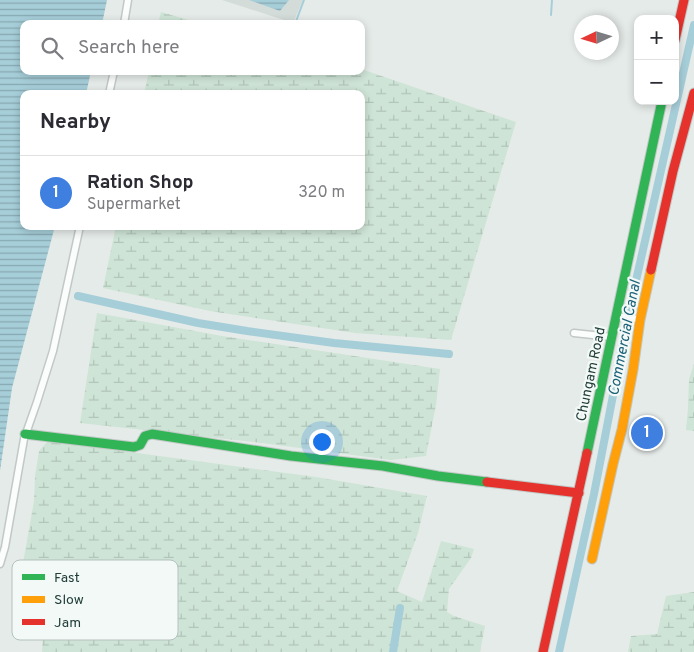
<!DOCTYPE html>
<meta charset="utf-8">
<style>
:root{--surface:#fff;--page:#f7f7f7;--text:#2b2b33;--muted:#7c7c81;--line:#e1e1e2;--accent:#0f766e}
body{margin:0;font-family:Overpass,sans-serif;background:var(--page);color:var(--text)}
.controls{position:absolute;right:15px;top:15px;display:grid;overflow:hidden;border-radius:10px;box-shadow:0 2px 8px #0003}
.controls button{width:45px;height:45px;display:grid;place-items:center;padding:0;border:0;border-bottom:1px solid var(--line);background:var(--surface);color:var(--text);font:25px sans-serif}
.compass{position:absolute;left:574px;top:15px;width:45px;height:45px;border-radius:50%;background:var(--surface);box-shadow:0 2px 8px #0003;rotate:266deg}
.you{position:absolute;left:321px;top:441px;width:18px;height:18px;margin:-12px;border:4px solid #fff;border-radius:50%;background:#1a73e8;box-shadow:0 0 0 8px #1a73e833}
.badge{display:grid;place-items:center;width:32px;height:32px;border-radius:50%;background:var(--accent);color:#fff;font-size:16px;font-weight:700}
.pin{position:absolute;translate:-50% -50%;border:2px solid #fff;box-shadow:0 1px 5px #0006}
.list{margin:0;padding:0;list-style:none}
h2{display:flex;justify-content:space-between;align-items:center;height:65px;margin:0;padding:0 20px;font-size:21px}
h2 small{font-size:16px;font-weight:400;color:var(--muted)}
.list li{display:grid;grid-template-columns:32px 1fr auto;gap:15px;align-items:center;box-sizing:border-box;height:75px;padding:0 20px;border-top:1px solid var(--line)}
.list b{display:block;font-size:19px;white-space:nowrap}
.list p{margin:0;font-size:16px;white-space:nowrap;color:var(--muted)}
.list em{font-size:16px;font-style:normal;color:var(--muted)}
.icon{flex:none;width:28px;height:28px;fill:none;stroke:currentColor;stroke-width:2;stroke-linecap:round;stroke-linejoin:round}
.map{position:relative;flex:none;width:694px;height:652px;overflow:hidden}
.search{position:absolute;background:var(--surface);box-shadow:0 2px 8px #0003;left:20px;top:20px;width:345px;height:55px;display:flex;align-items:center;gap:12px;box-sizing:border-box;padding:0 18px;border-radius:10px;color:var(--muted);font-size:19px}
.panel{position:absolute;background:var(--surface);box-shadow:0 2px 8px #0003;left:20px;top:90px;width:345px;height:140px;border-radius:10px}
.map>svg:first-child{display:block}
.built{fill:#d3dcd8}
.wetland{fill:url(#wetland-marsh)}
.water{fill:url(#water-rules)}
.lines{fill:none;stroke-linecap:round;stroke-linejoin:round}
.stream{stroke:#a6ced9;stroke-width:2}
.canal{stroke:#a6ced9;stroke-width:8}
.street-casing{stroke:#c2c8c5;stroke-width:9}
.fast-casing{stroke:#c0c8c5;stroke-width:11}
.slow-casing{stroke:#c0c8c5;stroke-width:11}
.jam-casing{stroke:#c0c8c5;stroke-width:11}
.street{stroke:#fbfcfc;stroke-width:6}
.fast{stroke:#30b455;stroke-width:9}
.slow{stroke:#ff9f0a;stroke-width:9}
.jam{stroke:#e5322d;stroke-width:9}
.labels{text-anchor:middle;stroke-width:4.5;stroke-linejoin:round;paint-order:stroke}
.street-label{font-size:14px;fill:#223e39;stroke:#f3f9f7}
.water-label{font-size:15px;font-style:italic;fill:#1c637a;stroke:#f3f9f7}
.key{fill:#f3f9f7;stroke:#b4c1be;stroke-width:1}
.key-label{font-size:14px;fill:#223e39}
</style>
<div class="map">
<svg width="694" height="652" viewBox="0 0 694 652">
<defs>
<pattern id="wetland-marsh" width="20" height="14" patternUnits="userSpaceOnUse" patternTransform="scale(1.25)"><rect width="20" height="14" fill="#cee4d6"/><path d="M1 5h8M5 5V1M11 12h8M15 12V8" fill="none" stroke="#b1c5b8"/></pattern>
<pattern id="water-rules" width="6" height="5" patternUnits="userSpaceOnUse" patternTransform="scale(1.25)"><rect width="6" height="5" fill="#a6ced9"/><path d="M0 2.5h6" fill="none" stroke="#87a9b1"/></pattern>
</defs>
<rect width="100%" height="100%" fill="#e5ebe8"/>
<polygon class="built" points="222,0 303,0 293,23"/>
<g class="wetland">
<polygon points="161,12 202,24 158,24"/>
<polygon points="361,69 516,122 451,340 355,333 210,311 103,288 116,226 361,226 361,94 144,94 149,71 361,71"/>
<polygon points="97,313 222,336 440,369 436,405 426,456 391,460 262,443 80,423"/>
<polygon points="694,364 694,431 686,430 688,408 689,379"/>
<polygon points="48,441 316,477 427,496 418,533 397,591 422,602 441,541 474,549 471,558 449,589 447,612 454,616 485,626 480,652 42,652 43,635 38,628 22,630 12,625 34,501 35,476 39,451"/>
<polygon points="694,592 694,652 628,652 631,636 657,634 666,596"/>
</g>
<g class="water">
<polygon points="0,0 107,0 102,24 24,24 24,71 91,71 86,94 24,94 24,226 55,226 12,388 0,471"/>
<polygon points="249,0 289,0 280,11"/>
</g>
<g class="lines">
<g class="stream">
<polyline points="551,15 552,0"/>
<polyline points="295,24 304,0"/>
</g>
<g class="canal">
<polyline points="78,296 198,323 247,331 334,343 449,354"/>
<polyline points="393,652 400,608"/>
<polyline points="559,652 594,494 630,307 694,25"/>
</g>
<defs>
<g id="street">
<polyline points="124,24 128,0"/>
<polyline points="109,94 114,71"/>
<polyline points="616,316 638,319"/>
<polyline points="574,333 611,337"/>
<polyline points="0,564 5,547 24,439 37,402 53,351 80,226"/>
</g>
<g id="fast">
<polyline points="25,434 134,447 140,445 145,436 152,434 291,456 383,466 438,476 487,482"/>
<polyline points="587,453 662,101"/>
</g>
<polyline id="slow" points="592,559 613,464 622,429 633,370 640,320 651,270"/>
<g id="jam">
<polyline points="675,40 684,0"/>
<polyline points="651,270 673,171 694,93"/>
<polyline points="487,482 579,493"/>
<polyline points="543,652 587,453"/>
</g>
</defs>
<use href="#street" class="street-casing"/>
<use href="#fast" class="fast-casing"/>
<use href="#slow" class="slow-casing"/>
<use href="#jam" class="jam-casing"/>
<use href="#street" class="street"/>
<use href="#fast" class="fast"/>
<use href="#slow" class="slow"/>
<use href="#jam" class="jam"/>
</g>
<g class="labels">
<g class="street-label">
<text transform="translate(590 374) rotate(-78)" y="5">Chungam Road</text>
</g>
<g class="water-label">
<text transform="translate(624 338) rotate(-79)" y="5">Commercial Canal</text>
</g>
</g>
<rect x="12" y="560" width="166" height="80" rx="8" class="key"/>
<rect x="22" y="574" width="23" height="6" fill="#30b455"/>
<rect x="22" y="596" width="23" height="7" fill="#ff9f0a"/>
<rect x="22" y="619" width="23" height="6" fill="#e5322d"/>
<g class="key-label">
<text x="54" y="582">Fast</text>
<text x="54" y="604">Slow</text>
<text x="54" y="627">Jam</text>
</g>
</svg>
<div class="controls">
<button>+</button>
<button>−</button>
</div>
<svg class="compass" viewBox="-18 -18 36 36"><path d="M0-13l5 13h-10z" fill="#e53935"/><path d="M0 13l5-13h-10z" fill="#7c7c81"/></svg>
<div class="you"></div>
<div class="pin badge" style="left:647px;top:433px;background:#3f7fe0">1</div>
<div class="search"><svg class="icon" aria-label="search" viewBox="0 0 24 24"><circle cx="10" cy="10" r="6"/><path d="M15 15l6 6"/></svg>Search here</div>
<section class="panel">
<h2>Nearby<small></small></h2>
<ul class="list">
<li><span class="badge" style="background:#3f7fe0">1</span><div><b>Ration Shop</b><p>Supermarket</p></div><em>320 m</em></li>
</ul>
</section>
</div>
